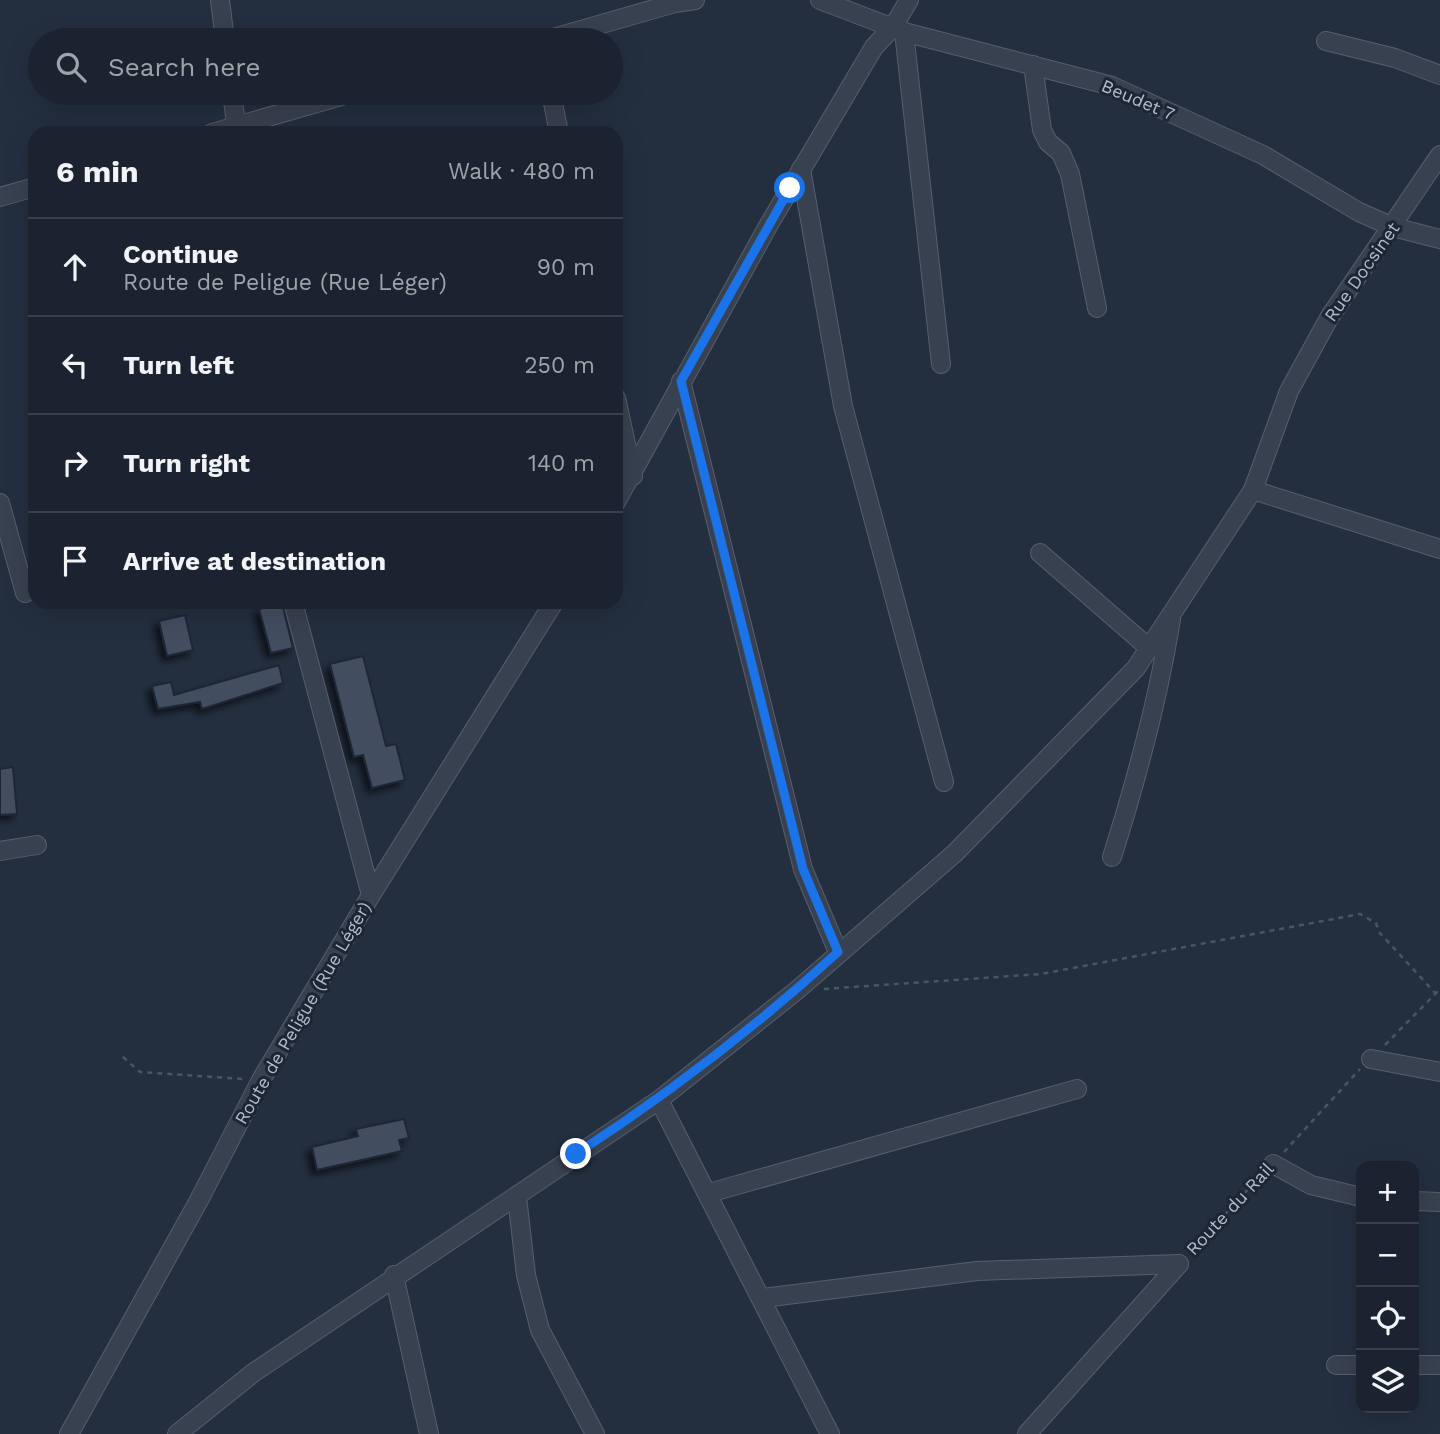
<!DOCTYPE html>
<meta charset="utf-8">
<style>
:root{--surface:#1a232f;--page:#232b37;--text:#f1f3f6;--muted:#9fa4aa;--line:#38404b}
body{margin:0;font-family:"Work Sans",sans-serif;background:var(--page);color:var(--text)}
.controls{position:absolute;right:21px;bottom:21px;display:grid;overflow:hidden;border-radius:14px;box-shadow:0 7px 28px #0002}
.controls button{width:63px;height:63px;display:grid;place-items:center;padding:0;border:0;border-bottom:2px solid var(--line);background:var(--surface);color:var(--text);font:35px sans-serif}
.stop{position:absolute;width:21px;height:21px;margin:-16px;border:5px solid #1a73e8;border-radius:50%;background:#fff}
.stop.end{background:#1a73e8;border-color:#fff;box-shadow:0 2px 7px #0008}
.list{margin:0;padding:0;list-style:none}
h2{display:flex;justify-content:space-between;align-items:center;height:91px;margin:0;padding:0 28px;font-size:30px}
h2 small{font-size:23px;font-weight:400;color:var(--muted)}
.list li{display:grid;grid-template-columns:46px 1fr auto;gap:21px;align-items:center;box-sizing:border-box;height:98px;padding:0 28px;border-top:2px solid var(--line)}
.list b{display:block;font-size:26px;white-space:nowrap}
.list p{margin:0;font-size:23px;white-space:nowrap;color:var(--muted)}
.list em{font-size:23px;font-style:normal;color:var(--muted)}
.icon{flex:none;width:38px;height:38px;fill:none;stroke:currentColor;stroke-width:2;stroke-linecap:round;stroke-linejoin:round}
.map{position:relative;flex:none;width:1440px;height:1434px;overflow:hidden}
.search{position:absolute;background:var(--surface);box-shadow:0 7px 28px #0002;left:28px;top:28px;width:595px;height:77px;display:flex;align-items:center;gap:18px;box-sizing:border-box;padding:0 24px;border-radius:38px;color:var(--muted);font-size:26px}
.panel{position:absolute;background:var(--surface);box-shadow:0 7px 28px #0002;left:28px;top:126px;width:595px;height:483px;border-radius:21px}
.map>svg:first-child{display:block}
.building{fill:#424e61;stroke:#1f2836;stroke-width:2;filter:url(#shadow)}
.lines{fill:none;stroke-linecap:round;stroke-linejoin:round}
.minor-casing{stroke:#565f6d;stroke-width:20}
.path{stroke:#44595d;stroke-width:2.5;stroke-dasharray:5 5;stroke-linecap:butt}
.minor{stroke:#38414f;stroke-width:18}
.route{stroke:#1a73e8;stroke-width:9}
.labels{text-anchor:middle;stroke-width:6;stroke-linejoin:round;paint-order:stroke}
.street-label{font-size:18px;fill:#b4bcca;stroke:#1d2634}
</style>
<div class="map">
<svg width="1440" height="1434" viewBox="0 0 1440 1434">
<defs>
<filter id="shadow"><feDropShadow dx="-5" dy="5" stdDeviation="3.5" flood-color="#0009"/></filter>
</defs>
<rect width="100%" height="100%" fill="#232f3f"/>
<g class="building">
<polygon points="282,603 293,648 271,653 259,609"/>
<polygon points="185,615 193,650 167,656 159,621"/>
<polygon points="363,656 386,746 396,744 405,780 372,788 363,755 354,757 330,664"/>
<polygon points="279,665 283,683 202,709 200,702 158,709 152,686 171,682 174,695"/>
<polygon points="13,767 17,814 0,815 0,769"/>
<polygon points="404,1119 409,1138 399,1140 402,1151 317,1170 312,1147 358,1136 356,1129"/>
</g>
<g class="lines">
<defs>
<g id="minor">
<polyline points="220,0 225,40"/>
<polyline points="820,0 904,32 1112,86 1263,155 1359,212 1393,227 1440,239"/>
<polyline points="904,32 941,364"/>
<polyline points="546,40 675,3 695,0"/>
<polyline points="1326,41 1395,58 1440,75"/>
<polyline points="1033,65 1042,130 1048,142 1061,153 1070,174 1097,308"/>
<polyline points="232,93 236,124"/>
<polyline points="551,93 559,133"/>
<polyline points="212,133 352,93"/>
<polyline points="801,169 843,406 944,782"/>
<polyline points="0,197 35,187"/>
<polyline points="681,381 803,869 838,952"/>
<polyline points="616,398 633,476"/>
<polyline points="1253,490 1440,549"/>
<polyline points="616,502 768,226 874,47 893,27 909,0"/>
<polyline points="0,503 25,593"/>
<polyline points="1040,553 1149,648"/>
<polyline points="293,602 371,895"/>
<polyline points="0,851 37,845"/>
<path d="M1112,857C1137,778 1158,701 1171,619"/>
<polyline points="1371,1059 1440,1072"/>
<polyline points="659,1100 830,1434"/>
<polyline points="1273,1164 1311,1185 1361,1197"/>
<polyline points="709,1193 1077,1089"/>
<polyline points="517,1197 526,1275 540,1330 595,1434"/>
<polyline points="1414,1201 1440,1202"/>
<polyline points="394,1275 429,1434"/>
<polyline points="763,1298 977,1271 1179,1264"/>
<polyline points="1336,1365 1361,1365"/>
<polyline points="1414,1365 1440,1365"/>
<polyline points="69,1434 198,1202 261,1080 371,895 554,602"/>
<polyline points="177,1434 253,1373 659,1100 796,991 955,853 1136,668 1253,490 1289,391 1329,318 1440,155"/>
<polyline points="1027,1434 1179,1264"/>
</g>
</defs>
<use href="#minor" class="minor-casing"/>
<g class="path">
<polyline points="824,989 1041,974 1360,914 1376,923 1379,932 1436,994"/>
<polyline points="1385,1045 1440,989"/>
<polyline points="123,1057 140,1072 243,1079"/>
<polyline points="1284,1152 1360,1069"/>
<polyline points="1191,1252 1262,1174"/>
</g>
<use href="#minor" class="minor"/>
</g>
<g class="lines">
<path class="route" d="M576,1154C668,1094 756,1027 838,952L803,869L681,381L790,188"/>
</g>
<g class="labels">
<g class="street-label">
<text transform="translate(1138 100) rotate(23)" y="6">Beudet 7</text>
<text transform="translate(1362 272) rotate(-55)" y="6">Rue Docsinet</text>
<text transform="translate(303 1013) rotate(-60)" y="6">Route de Peligue (Rue Léger)</text>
<text transform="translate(1230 1209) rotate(-47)" y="6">Route du Rail</text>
</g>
</g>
</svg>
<div class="controls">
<button>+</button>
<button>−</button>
<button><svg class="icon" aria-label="locate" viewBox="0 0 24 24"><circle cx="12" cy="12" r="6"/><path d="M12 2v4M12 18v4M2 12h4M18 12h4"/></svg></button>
<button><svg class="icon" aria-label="layers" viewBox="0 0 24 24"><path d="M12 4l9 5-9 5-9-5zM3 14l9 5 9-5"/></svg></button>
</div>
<div class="stop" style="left:790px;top:188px"></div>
<div class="stop end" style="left:576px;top:1154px"></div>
<div class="search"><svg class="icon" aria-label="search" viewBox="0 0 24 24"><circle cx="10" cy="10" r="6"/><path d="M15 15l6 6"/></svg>Search here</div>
<section class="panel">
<h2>6 min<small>Walk · 480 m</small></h2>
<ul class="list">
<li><svg class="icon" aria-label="ahead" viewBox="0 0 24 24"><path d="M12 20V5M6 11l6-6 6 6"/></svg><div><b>Continue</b><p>Route de Peligue (Rue Léger)</p></div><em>90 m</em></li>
<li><svg class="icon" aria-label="left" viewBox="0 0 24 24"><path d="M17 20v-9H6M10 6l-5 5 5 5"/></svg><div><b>Turn left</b></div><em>250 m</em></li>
<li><svg class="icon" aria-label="right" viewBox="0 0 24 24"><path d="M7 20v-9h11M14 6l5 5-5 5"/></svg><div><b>Turn right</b></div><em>140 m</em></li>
<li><svg class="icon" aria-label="arrive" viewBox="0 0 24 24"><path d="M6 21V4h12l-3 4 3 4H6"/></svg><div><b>Arrive at destination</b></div></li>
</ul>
</section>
</div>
